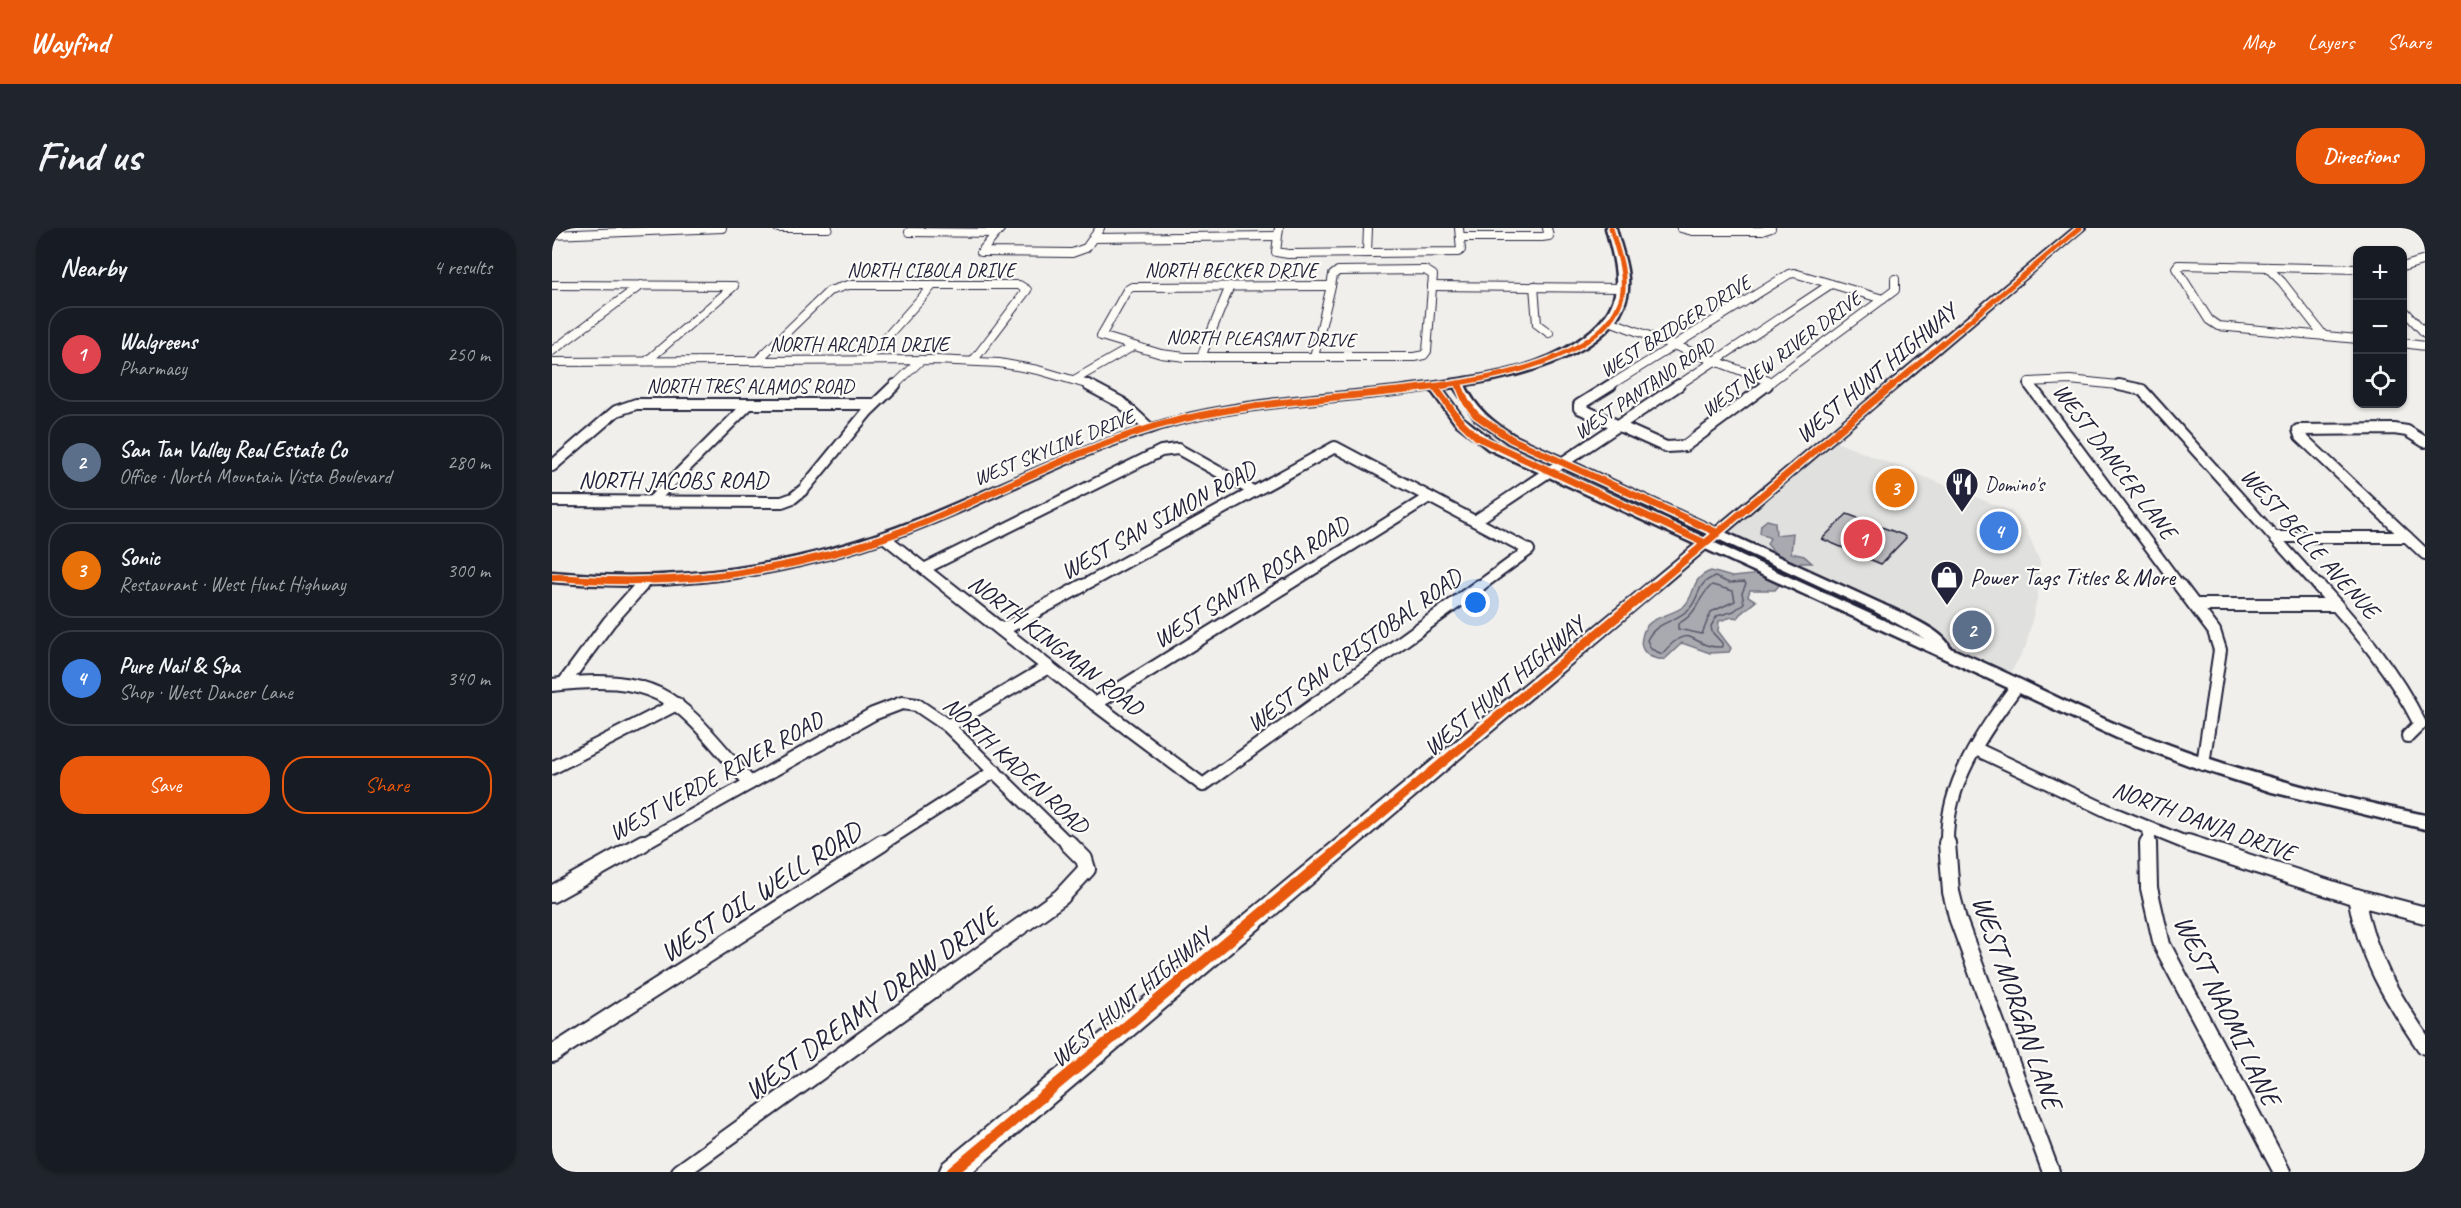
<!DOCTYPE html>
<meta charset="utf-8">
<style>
:root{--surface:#171b24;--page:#20242c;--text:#f1f3f6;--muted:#9ea1a6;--line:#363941;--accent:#ea580c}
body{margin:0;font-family:Caveat,sans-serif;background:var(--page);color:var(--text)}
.controls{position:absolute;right:18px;top:18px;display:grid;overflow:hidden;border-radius:12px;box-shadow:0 2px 4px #0004}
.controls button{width:54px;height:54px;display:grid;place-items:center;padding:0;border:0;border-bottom:2px solid var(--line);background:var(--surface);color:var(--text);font:30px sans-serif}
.you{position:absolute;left:924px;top:375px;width:21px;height:21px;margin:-15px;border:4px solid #fff;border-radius:50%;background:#1a73e8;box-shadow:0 0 0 9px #1a73e833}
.badge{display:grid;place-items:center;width:39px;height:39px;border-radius:50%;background:var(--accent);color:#fff;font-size:20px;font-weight:700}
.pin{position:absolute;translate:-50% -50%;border:3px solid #fff;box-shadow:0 2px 6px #0006}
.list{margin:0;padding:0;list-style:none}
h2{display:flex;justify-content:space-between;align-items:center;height:78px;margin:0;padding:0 24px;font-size:26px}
h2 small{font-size:20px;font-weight:400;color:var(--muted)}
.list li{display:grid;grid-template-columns:39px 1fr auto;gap:18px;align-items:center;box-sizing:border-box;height:96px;margin:0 12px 12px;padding:0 12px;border:2px solid var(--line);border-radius:24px}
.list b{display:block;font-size:22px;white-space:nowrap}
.list p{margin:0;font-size:20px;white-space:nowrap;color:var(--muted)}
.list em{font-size:20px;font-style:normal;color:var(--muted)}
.actions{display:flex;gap:12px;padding:18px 24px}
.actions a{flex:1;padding:14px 0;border:2px solid var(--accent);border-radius:24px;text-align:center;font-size:21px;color:var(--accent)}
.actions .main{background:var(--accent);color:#fff}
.icon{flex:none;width:33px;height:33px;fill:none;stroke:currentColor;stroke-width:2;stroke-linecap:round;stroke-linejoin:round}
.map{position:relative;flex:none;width:1873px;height:944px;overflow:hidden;border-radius:24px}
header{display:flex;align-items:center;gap:36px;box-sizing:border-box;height:84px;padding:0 30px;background:var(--accent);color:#fff}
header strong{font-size:28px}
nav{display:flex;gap:33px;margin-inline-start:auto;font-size:21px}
.intro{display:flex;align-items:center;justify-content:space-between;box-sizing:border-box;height:144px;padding:0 36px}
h1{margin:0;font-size:42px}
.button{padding:15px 27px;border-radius:24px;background:var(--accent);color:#fff;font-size:21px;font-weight:700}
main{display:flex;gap:36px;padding:0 36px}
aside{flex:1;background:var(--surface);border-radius:24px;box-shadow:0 2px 4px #0004}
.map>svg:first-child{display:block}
.built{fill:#e0e0df}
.water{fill:#a9a9b0;stroke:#737381;stroke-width:1.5}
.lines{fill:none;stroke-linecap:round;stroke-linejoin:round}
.shore{stroke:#58586a;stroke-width:1.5}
.building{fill:#bcbcc0;stroke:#22223b;stroke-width:1.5}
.street-far3-casing{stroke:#22223b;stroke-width:10}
.street-far2-casing{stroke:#22223b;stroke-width:14}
.street-far1-casing{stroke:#22223b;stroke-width:16}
.street-casing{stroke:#22223b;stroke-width:20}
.secondary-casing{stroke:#22223b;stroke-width:5}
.primary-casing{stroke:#22223b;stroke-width:4}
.street-far3{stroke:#fdfcf7;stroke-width:8}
.street-far2{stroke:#fdfcf7;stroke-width:10}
.street-far1{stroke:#fdfcf7;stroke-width:12}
.street{stroke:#fdfcf7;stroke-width:16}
.secondary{fill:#fdfcf7;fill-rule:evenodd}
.primary{fill:#fdfcf7;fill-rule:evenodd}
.cycleway-far3-casing{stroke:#fdfcf7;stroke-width:8}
.cycleway-far2-casing{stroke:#fdfcf7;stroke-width:10}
.cycleway-far1-casing{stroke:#fdfcf7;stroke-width:13}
.cycleway-casing{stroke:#fdfcf7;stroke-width:15}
.cycleway-far3{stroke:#e8590c;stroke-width:5}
.cycleway-far2{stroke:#e8590c;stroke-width:7}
.cycleway-far1{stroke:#e8590c;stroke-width:9}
.cycleway{stroke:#e8590c;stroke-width:11}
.labels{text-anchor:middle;stroke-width:4.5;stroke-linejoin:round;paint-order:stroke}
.far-street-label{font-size:20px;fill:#22223b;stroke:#fdfcf7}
.far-poi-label{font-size:20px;fill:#22223b;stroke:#fdfcf7;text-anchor:start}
.street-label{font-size:24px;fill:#22223b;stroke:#fdfcf7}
.poi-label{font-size:24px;fill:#22223b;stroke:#fdfcf7;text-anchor:start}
.near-street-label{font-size:28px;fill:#22223b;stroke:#fdfcf7}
</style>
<header>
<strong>Wayfind</strong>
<nav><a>Map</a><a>Layers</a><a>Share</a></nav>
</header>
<div class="intro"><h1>Find us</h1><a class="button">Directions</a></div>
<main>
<aside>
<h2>Nearby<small>4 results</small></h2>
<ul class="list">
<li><span class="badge" style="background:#e0444e">1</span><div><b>Walgreens</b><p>Pharmacy</p></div><em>250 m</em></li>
<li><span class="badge" style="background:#5c6f8a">2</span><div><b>San Tan Valley Real Estate Co</b><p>Office · North Mountain Vista Boulevard</p></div><em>280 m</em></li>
<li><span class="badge" style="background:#e8710a">3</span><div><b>Sonic</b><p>Restaurant · West Hunt Highway</p></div><em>300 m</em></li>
<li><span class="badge" style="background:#3f7fe0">4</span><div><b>Pure Nail &amp; Spa</b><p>Shop · West Dancer Lane</p></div><em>340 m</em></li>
</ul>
<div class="actions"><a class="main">Save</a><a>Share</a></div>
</aside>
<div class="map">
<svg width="1873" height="944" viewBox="0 0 1873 944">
<rect width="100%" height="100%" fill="#f0efec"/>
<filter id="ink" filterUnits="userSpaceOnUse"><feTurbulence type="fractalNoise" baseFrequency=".0167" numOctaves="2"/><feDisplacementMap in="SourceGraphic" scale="12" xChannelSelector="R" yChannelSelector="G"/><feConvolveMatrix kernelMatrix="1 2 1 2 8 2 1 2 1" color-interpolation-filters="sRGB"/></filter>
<g filter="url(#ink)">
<polygon class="built" points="1276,211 1459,283 1474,301 1488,334 1485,371 1474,418 1454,453 1351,399 1157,312"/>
<path class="water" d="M1215,292L1223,294L1224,307L1241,305L1239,325L1252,328L1260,335H1246L1223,362H1198L1196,368L1204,373L1187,387L1186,390L1180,389L1167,393L1166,403L1179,420L1177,424L1158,425L1130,415L1113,431C1107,432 1101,430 1096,427C1091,423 1088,417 1090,410C1093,387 1117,390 1132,378C1145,366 1137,351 1159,343L1180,349L1200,347L1223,325L1215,316L1218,310L1208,305L1209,297Z"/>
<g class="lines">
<g class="shore">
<path d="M1163,349L1177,355L1192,354L1194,356L1190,365L1192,375L1182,383L1165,388L1159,398L1160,404L1170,415V419C1138,421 1141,390 1110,426L1099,421L1095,412C1104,393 1123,395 1137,381C1148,370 1145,353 1163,349Z"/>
<path d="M1160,357L1181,363L1183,373L1159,384L1150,406L1126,401V396C1148,384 1144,371 1160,357Z"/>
</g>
</g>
<polygon class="building" points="1295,286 1351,307 1354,310 1329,336 1270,311"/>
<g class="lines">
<defs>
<g id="street-far3">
<polyline points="226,0 276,0"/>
<polyline points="449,0 429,24 520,25 534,20 548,0"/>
<polyline points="727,0 724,24 736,26 906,24 909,22 907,0"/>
<polyline points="1129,0 1140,3 1210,3 1219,0"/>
<polyline points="357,4 445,5"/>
<polyline points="0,7 170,0"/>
<polyline points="908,9 990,9 997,8 995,0"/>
<polyline points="541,10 725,8"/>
<polyline points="815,25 816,0"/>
<polyline points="1715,39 1730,54 1772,108"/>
<polyline points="1850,39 1873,32"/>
<polyline points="1806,41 1626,37 1624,40 1657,92 1666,98 1806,111"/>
<polyline points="0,57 182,58 95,133"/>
<polyline points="880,58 1072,60"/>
<polyline points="982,58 985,96 997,105"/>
<polyline points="1331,71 1343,62 1343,51"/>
<polyline points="1850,80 1873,105"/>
<polyline points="1055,92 1219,154"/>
<polyline points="1850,115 1873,118"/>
<polyline points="0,123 89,57"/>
<polyline points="649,129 678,58"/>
<polyline points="762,129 862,129 872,127 875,123 881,47 873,42 786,43 781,47 779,58"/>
<polyline points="762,129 633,129 609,126 549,108 575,62 580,59 779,58"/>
<polyline points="762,129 779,58"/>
<polyline points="314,132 381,57"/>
<polyline points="205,133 277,63 296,57 467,57 475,62 421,133"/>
<polyline points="0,134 383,132 447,135 486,142 541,158"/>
<polyline points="522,152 580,119"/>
<polyline points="342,158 369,132"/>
<polyline points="1057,158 1237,46 1242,45 1331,71"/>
<polyline points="1125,158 1279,56"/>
<polyline points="1213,158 1331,71"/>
<polyline points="1478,158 1477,154 1518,152 1575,158"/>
</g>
<g id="street-far2">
<polyline points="536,157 570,175 597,200"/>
<polyline points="1059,157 1027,177 1027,180 1114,219 1133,218 1215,157"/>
<polyline points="1478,157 1629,360"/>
<polyline points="1567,157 1590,162 1768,360"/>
<polyline points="1873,214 1855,203 1842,201 1746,202 1748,208 1873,326"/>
<polyline points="0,238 64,183 84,176 322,176"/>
<polyline points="0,273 230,274 241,270 252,261 315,184 343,157"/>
<polyline points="100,273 197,176"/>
<polyline points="923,293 1127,157"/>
<polyline points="332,309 396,360"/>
<polyline points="1724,309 1855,309"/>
<polyline points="372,341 609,223 626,221 701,263"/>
<polyline points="88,360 93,354"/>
<polyline points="527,360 783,219 977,322 925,360"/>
<polyline points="731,360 877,269"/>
</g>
<g id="street-far1">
<polyline points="394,358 543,476 651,557 927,358"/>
<polyline points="1628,358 1662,403 1668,422 1651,536"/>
<path d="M1767,358C1806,401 1842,444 1868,496L1856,508"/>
<polyline points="1643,377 1784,377"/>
<polyline points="450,402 530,358"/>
<polyline points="12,455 57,394 89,358"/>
<path d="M0,457C115,443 128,476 198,555"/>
<polyline points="543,476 733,358"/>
<polyline points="396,498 496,439"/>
<polyline points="1424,521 1560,585 1639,617"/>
<polyline points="0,540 125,476"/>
<polyline points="88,617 321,486 350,475 365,477 396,498 517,617"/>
<polyline points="328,617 443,543"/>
<path d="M1395,617C1393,556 1431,504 1465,458"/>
<polyline points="1596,617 1598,601"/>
</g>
<g id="street">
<polyline points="1395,615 1399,664 1406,692 1499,944"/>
<polyline points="1596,615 1597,660 1610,717 1730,944"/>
<polyline points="1636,615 1804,669 1873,687"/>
<polyline points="0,666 91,615"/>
<path d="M1804,669C1815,729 1839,768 1873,818"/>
<polyline points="0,826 330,615"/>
<polyline points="128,944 509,669 535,641 532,631 516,615"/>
</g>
<path id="secondary" d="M1054,0H1064C1069,21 1080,46 1075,68C1061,128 964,149 913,157C924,181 941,195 963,208L1330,376C1347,384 1394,403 1398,420C1459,445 1516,477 1576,501C1672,540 1772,566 1873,587V601L1720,564L1639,538L1565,510L936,221L903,195L879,162C790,175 695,175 608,201C527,225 454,266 376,297C254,347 131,366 0,354V344C127,356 245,339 364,292C456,256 541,209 638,186C719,167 805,166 887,154C934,148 985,140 1024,114C1075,80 1068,53 1054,0ZM902,159L923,191L955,214L1320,382L1373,411L944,215L911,190L890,161Z"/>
<polygon id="primary" points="1522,0 1533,0 420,944 387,944 391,935 1152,309"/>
</defs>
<use href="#street-far3" class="street-far3-casing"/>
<use href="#street-far2" class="street-far2-casing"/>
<use href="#street-far1" class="street-far1-casing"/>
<use href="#street" class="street-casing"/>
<use href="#secondary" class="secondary-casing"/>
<use href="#primary" class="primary-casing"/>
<use href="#street-far3" class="street-far3"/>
<use href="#street-far2" class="street-far2"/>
<use href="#street-far1" class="street-far1"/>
<use href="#street" class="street"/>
<use href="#secondary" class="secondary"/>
<use href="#primary" class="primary"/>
<defs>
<g id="cycleway-far3">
<polyline points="906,155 907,158"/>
<path d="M884,158C938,151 1054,131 1070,68C1075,46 1065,21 1059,0"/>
<polyline points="1340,158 1528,0"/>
</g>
<g id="cycleway-far2">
<polyline points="907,157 914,174 924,187 959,211 1166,305"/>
<polyline points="883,159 907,192 925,209 1153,315"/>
<path d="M0,349C128,361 254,343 373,294C450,262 524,222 605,198C698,171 798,171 894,157"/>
<polyline points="1100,360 1341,157"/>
</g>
<polyline id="cycleway-far1" points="792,617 1102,358"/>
<polyline id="cycleway" points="400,944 794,615"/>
</defs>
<use href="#cycleway-far3" class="cycleway-far3-casing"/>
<use href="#cycleway-far2" class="cycleway-far2-casing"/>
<use href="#cycleway-far1" class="cycleway-far1-casing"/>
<use href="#cycleway" class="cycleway-casing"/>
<use href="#cycleway-far3" class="cycleway-far3"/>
<use href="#cycleway-far2" class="cycleway-far2"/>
<use href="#cycleway-far1" class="cycleway-far1"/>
<use href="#cycleway" class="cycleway"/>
</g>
</g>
<defs>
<symbol id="restaurant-pin" viewBox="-11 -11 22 30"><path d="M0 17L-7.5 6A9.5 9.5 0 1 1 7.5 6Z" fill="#22223b" stroke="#fdfcf7"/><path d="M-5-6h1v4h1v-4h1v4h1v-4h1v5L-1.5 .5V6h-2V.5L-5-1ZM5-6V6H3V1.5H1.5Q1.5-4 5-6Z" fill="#fff"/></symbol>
<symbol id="shop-pin" viewBox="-11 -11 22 30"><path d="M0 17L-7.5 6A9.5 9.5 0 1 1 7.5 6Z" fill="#22223b" stroke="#fdfcf7"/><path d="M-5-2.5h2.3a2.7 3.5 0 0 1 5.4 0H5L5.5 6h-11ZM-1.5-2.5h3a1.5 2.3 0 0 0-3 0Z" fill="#fff"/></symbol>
</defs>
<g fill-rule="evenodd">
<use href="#restaurant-pin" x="1391" y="237" width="38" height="52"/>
<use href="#shop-pin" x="1376" y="330" width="38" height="52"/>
</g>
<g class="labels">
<g class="far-street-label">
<text x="379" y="49">NORTH CIBOLA DRIVE</text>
<text x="679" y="49">NORTH BECKER DRIVE</text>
<text transform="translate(1123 98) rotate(-32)" y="7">WEST BRIDGER DRIVE</text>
<text transform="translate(709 110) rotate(1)" y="7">NORTH PLEASANT DRIVE</text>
<text x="307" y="123">NORTH ARCADIA DRIVE</text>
<text transform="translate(1229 126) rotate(-37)" y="7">WEST NEW RIVER DRIVE</text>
<text x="198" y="165">NORTH TRES ALAMOS ROAD</text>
<text transform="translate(1092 160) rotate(-34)" y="7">WEST PANTANO ROAD</text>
<text transform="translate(502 219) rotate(-22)" y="7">WEST SKYLINE DRIVE</text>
</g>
<g class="far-poi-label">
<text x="1433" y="263">Domino's</text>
</g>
<g class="street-label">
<text transform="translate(1324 145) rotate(-40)" y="8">WEST HUNT HIGHWAY</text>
<text transform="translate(1563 233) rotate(53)" y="8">WEST DANCER LANE</text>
<text x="121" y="260">NORTH JACOBS ROAD</text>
<text transform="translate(606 292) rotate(-29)" y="8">WEST SAN SIMON ROAD</text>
<text transform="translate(1758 315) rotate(48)" y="8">WEST BELLE AVENUE</text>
<text transform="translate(699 354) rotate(-32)" y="8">WEST SANTA ROSA ROAD</text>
<text transform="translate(504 417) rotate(38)" y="8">NORTH KINGMAN ROAD</text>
<text transform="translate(802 422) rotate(-36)" y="8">WEST SAN CRISTOBAL ROAD</text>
<text transform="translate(952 458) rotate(-40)" y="8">WEST HUNT HIGHWAY</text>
<text transform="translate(464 537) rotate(43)" y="8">NORTH KADEN ROAD</text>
<text transform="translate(164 548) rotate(-29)" y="8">WEST VERDE RIVER ROAD</text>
<text transform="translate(1652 593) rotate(20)" y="8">NORTH DANJA DRIVE</text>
<text transform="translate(579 769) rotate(-40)" y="8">WEST HUNT HIGHWAY</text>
</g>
<g class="poi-label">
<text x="1418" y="357">Power Tags Titles &amp; More</text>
</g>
<g class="near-street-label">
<text transform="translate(208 663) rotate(-33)" y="10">WEST OIL WELL ROAD</text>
<text transform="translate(1466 774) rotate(71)" y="10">WEST MORGAN LANE</text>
<text transform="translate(319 775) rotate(-36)" y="10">WEST DREAMY DRAW DRIVE</text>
<text transform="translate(1676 782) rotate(64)" y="10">WEST NAOMI LANE</text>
</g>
</g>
</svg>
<div class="controls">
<button>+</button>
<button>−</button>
<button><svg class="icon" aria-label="locate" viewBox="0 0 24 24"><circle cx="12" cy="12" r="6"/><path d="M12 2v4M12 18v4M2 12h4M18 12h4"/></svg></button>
</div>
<div class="you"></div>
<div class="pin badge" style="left:1311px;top:311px;background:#e0444e">1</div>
<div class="pin badge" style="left:1420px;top:402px;background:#5c6f8a">2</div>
<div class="pin badge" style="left:1343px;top:260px;background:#e8710a">3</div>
<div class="pin badge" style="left:1447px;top:303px;background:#3f7fe0">4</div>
</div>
</main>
